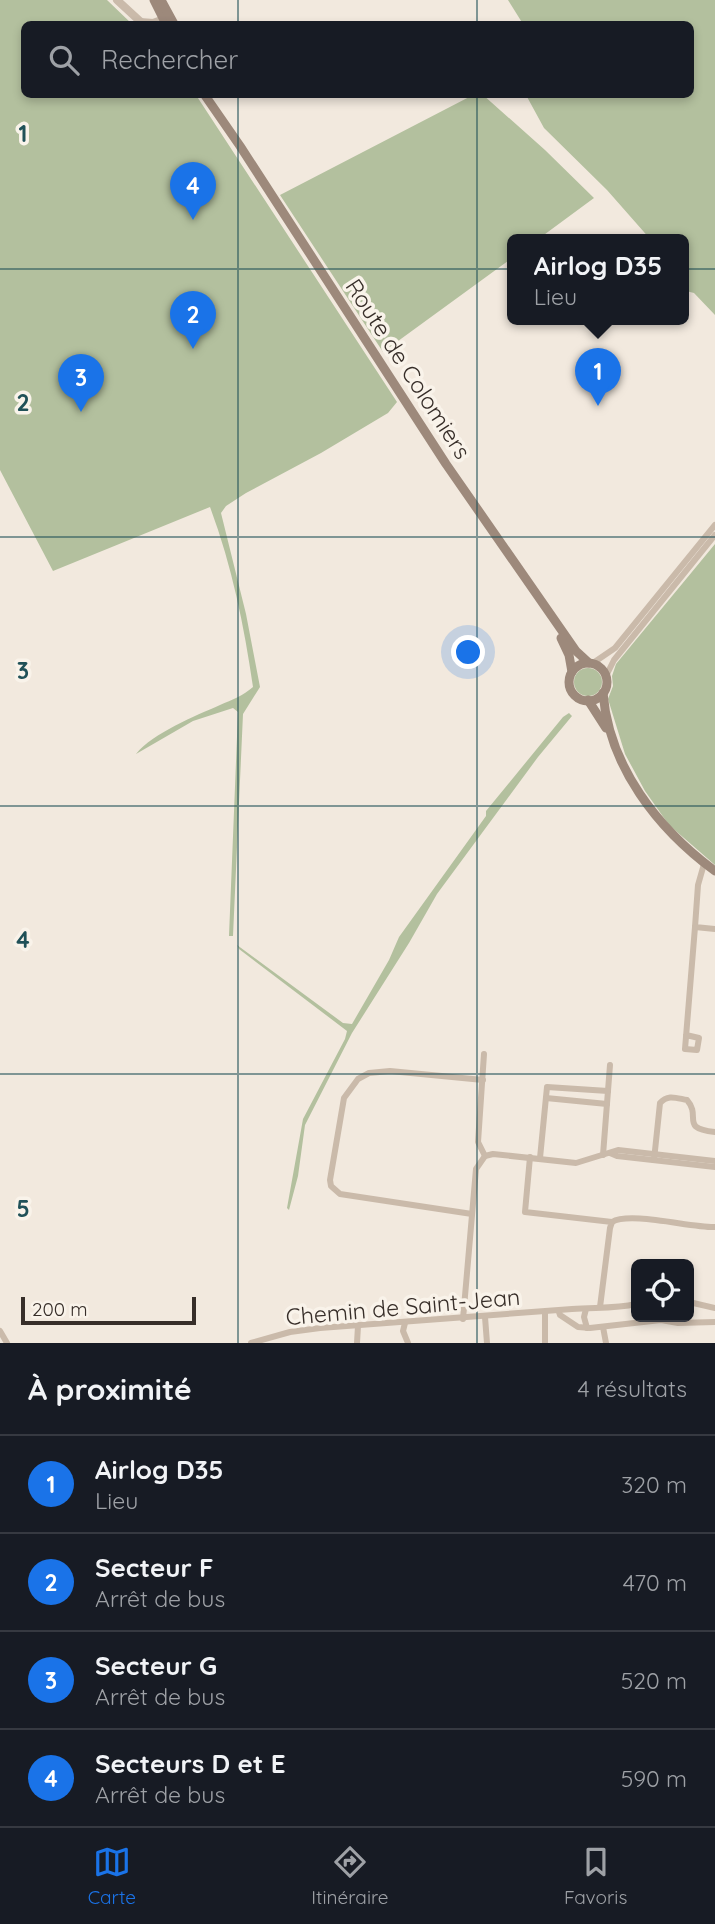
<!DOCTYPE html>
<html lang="fr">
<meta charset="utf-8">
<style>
:root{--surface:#171b24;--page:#20242c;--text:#f1f3f6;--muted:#9ea1a6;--line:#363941;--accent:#1a73e8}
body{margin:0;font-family:Quicksand,sans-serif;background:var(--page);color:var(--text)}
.controls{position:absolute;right:21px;bottom:21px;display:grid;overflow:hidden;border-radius:10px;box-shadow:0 4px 10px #0003}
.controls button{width:63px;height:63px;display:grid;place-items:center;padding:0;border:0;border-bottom:2px solid var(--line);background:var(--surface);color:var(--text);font:35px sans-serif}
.scale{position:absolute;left:21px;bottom:18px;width:175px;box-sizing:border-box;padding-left:7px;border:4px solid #372e29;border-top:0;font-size:19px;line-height:24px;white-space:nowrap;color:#372e29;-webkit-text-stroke:5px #f9f3ea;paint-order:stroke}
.you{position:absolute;left:469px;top:653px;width:24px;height:24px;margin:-18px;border:5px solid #fff;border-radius:50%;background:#1a73e8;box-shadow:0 0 0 10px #1a73e833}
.badge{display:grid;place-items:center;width:46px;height:46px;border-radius:50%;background:var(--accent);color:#fff;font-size:23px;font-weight:700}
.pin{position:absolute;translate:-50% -58px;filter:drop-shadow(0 2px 4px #0008)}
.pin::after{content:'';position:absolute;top:37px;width:24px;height:21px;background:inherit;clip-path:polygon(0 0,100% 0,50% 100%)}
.popup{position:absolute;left:507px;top:234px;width:182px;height:91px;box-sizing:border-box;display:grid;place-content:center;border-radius:10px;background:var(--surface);filter:drop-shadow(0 2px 5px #0005);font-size:23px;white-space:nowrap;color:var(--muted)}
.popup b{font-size:26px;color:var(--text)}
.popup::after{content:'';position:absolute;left:50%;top:100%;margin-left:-14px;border:14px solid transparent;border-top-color:var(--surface)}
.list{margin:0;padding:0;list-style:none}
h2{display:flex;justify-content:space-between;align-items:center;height:91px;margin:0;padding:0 28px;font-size:30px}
h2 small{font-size:23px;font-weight:400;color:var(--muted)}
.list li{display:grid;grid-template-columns:46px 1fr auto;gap:21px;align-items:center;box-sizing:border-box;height:98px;padding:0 28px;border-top:2px solid var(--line)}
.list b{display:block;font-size:26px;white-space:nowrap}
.list p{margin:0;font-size:23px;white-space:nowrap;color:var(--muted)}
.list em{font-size:23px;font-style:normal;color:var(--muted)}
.icon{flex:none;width:38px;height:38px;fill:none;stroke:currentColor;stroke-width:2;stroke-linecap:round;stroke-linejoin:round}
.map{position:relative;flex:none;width:715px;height:1343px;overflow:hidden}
.search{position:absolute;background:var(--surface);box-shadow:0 4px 10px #0003;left:21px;right:21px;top:21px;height:77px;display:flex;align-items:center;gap:18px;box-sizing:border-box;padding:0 24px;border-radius:10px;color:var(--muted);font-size:26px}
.sheet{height:483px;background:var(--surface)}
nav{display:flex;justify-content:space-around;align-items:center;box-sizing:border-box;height:98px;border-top:2px solid var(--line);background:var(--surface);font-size:19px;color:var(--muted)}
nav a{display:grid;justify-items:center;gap:4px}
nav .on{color:var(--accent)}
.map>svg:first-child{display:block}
.green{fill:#b3c09e}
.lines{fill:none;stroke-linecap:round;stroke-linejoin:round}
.minor{stroke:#cabaaa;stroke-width:6}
.tertiary{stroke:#cabaaa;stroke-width:8}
.secondary{stroke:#9d897b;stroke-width:9}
.grid{fill:none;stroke:#205158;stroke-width:2;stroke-opacity:0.55}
.labels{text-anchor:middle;stroke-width:7;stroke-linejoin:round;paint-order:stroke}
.street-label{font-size:23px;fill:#372e29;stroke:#f9f3ea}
.grid-label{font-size:23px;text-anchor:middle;font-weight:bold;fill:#205158;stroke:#f9f3ea;stroke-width:7;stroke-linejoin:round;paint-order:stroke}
</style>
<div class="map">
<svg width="715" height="1343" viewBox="0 0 715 1343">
<rect width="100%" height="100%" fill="#f2e9de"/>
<g class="green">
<path d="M0,0H107L132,24H24V94L196,95L397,402L388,413L321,453L246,493L226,506L221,513L246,614L260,687L243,714L233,936H229L238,712L233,708L193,721L136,754C153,733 195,716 220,705C232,700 244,695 253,687C244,625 232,566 210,507L53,571L0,470Z"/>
<polygon points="508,0 715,0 715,315 694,293 686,291 684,283 684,240 651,240 607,190 544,128 526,95 690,94 690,24 523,24"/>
<polygon points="482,94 545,150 594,198 537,240 512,240 512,258 383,352 280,195 473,95"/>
<polygon points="715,544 715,865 669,825 645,791 625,754 608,699 613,686 612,676 616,664"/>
<circle cx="588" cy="682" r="14"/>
<polygon points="569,713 572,716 538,757 437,894 409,943 352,1033 305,1125 298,1176 289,1210 287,1208 303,1119 345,1039 347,1031 239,949 237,945 343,1023 352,1024 389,960 399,937 486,816 486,811 563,717"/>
</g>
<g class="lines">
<g class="minor">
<polyline points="593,663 615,648 715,525"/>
<polyline points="606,676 614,660 715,535"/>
<polyline points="704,864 698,885 695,927 715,929"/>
<polyline points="686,1035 699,1038 697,1050 685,1049 695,927"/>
<polyline points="484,1054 478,1142 485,1156"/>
<polyline points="546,1098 607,1104"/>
<polyline points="610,1153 617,1156 715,1167"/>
<polyline points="603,1155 610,1065"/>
<polyline points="530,1157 525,1212 612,1222 610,1228 600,1307"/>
<polyline points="540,1158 547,1087 608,1091"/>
<path d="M654,1160L660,1103C668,1094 676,1098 687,1100C702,1117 679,1128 715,1132"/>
<polyline points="472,1214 340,1194 331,1186 330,1180 344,1098 358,1079 369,1073 390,1071 483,1080"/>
<path d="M612,1222C630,1211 692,1228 715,1227"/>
<polyline points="689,1302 715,1308"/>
<polyline points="586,1309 584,1317 587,1328"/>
<polyline points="559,1312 560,1315 578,1327 590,1328 661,1320 678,1323 715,1322"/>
<polyline points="485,1317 487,1343"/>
<polyline points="463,1319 476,1169 485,1156 493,1154 576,1163 618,1150 715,1161"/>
<polyline points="405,1323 403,1331 408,1343"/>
<polyline points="603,1327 606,1343"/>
<polyline points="0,1331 7,1343"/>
<path d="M251,1343L290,1332L320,1328C404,1322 488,1316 572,1309C594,1307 615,1309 636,1304"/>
<polyline points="357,1343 358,1326"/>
<polyline points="545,1343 545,1312"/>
</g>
<g class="tertiary">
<polyline points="117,0 143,24"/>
<polyline points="140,22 153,23 164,19 168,21"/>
</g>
<g class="secondary">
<polyline points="154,0 166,24"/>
<polyline points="161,0 174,24"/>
<polyline points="204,94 240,146 446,464 576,651 589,663"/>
<polyline points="561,638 569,655 572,672"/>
<circle cx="588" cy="682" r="19"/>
<path d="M603,693C609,767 658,829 715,871"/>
<polyline points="588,700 606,728"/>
</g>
</g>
<path class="grid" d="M238,0V24M477,0V24M238,94V1343M477,94V1343M0,269H715M0,537H715M0,806H715M0,1074H715"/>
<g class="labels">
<g class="street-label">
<text transform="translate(408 369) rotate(57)" y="8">Route de Colomiers</text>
<text transform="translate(403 1307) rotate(-5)" y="8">Chemin de Saint-Jean</text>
</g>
</g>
<g class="grid-label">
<text x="23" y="142">1</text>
<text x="23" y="411">2</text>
<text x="23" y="679">3</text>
<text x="23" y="948">4</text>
<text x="23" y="1217">5</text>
</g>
</svg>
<div class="controls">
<button><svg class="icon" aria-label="locate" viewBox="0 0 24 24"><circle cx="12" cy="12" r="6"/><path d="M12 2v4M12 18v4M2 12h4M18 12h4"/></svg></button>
</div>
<div class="scale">200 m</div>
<div class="you"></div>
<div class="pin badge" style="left:598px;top:406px">1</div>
<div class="popup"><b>Airlog D35</b>Lieu</div>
<div class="pin badge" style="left:193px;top:349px">2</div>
<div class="pin badge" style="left:81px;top:412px">3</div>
<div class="pin badge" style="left:193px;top:220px">4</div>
<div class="search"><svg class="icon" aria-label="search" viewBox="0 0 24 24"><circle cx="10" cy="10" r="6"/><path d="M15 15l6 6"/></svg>Rechercher</div>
</div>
<section class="sheet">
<h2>À proximité<small>4 résultats</small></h2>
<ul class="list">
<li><span class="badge">1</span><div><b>Airlog D35</b><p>Lieu</p></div><em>320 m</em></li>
<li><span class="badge">2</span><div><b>Secteur F</b><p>Arrêt de bus</p></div><em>470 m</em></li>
<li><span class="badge">3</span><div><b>Secteur G</b><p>Arrêt de bus</p></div><em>520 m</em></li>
<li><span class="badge">4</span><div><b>Secteurs D et E</b><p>Arrêt de bus</p></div><em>590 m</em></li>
</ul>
</section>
<nav>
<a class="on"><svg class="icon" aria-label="map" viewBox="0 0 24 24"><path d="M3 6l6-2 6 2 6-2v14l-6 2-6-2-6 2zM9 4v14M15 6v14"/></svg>Carte</a>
<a><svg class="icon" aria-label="directions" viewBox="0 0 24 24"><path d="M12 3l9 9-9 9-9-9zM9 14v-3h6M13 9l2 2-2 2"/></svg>Itinéraire</a>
<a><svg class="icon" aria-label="saved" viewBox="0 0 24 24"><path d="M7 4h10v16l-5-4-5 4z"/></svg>Favoris</a>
</nav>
